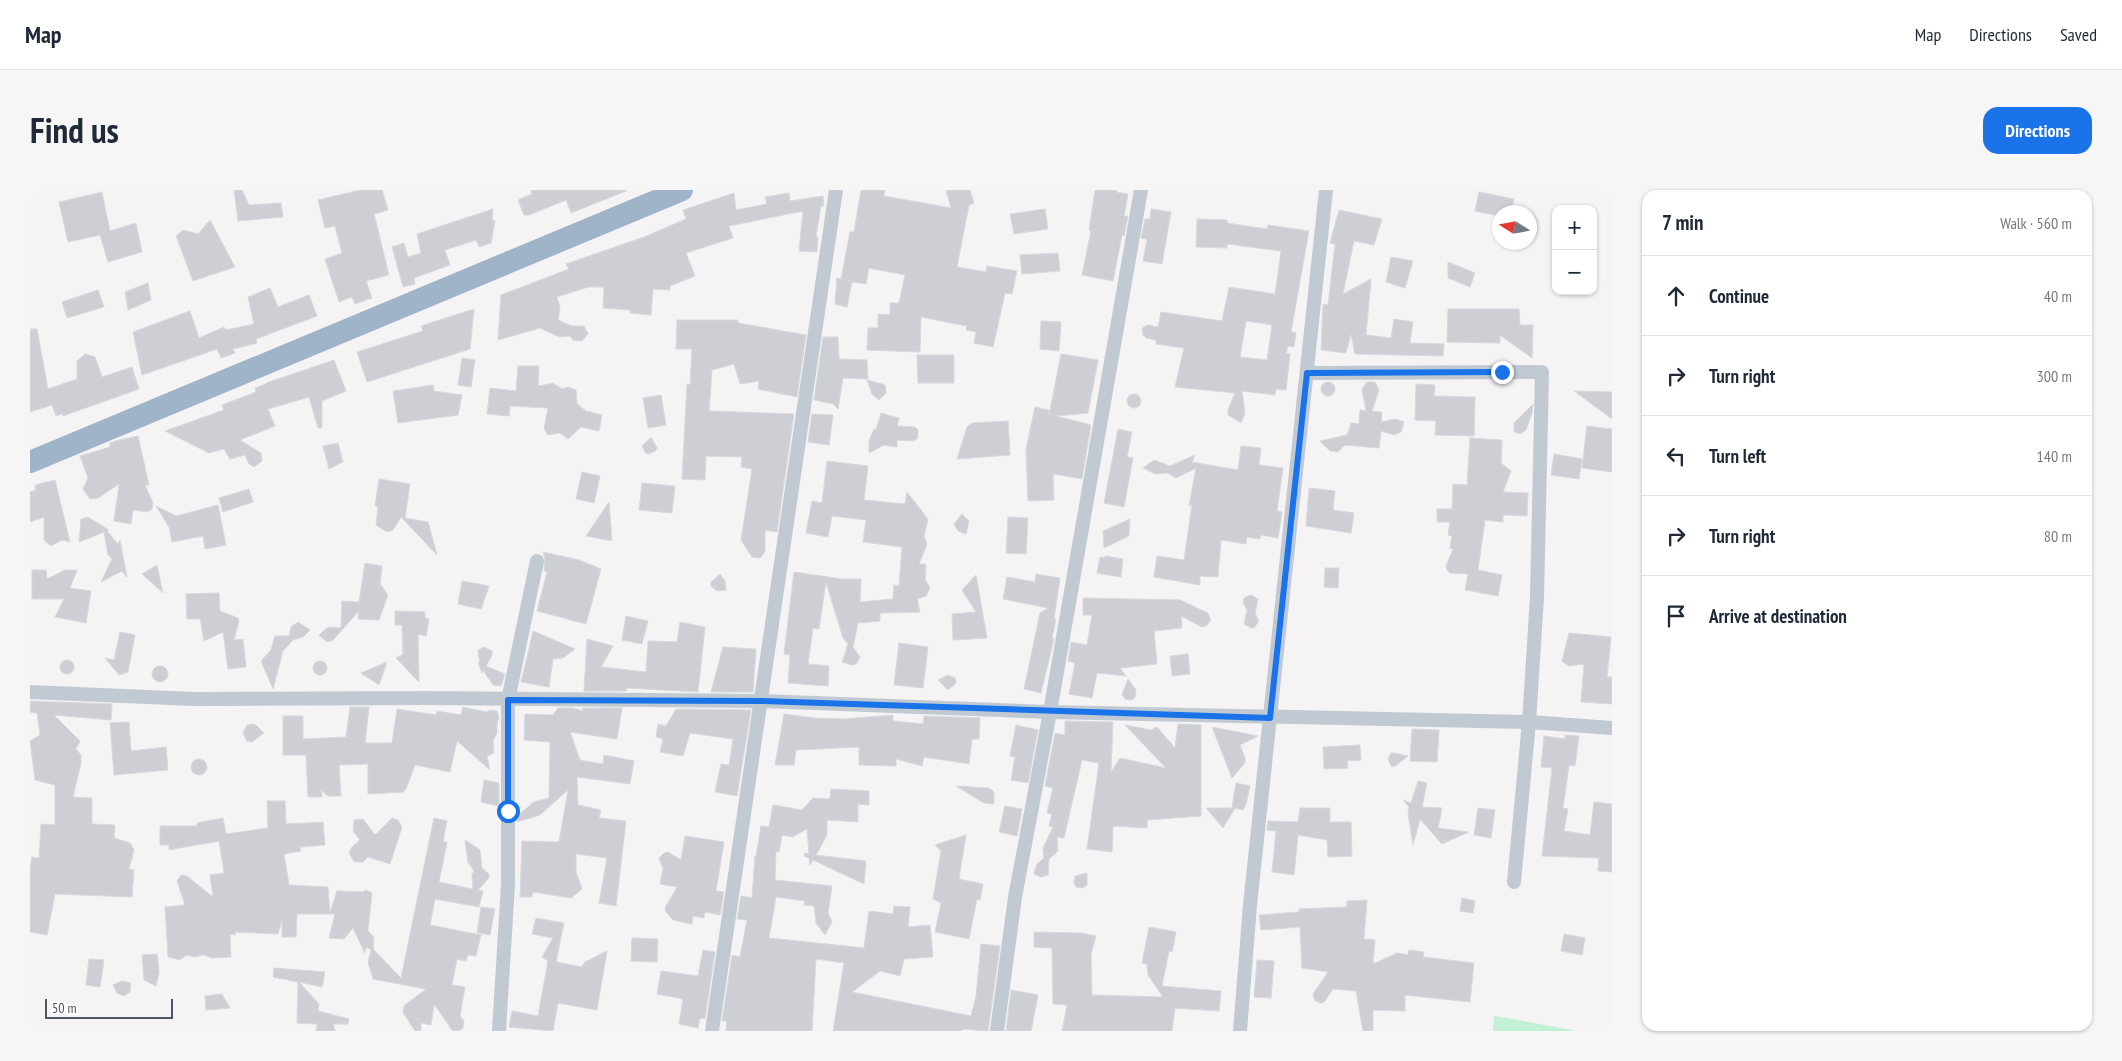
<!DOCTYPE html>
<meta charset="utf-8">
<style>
:root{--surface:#fff;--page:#f6f6f7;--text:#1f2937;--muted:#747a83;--line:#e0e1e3;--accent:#1a73e8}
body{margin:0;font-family:"PT Sans Narrow",sans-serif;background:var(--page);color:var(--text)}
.controls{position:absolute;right:15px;top:15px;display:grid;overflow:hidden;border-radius:10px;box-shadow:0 1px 4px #0004}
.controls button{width:45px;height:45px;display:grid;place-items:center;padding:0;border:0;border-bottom:1px solid var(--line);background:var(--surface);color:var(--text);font:25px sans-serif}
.compass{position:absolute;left:1462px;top:15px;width:45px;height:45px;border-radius:50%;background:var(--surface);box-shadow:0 1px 4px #0004;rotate:281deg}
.scale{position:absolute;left:15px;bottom:12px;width:128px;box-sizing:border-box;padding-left:5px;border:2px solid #4a5661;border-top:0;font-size:14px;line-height:18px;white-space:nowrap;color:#4a5661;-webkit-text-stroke:4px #fff;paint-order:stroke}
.stop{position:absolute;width:15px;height:15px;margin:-11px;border:4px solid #1a73e8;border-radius:50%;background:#fff}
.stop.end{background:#1a73e8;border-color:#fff;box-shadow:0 1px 5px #0008}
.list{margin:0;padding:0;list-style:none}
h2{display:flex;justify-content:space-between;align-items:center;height:65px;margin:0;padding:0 20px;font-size:21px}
h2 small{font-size:16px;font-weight:400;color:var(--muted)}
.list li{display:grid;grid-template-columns:32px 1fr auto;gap:15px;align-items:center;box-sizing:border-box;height:80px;padding:0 20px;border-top:1px solid var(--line)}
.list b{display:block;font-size:19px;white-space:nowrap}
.list em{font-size:16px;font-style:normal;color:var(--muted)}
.icon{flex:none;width:28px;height:28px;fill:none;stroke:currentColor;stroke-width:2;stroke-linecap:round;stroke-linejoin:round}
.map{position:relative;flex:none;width:1582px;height:841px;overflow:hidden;border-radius:15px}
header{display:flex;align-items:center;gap:30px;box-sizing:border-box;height:70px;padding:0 25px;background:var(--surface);border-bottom:1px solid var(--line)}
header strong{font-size:24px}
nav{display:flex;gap:28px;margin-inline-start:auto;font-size:18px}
.intro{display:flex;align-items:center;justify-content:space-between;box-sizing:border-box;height:120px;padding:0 30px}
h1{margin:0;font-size:35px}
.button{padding:12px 22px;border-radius:15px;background:var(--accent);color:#fff;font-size:18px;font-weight:700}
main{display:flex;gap:30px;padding:0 30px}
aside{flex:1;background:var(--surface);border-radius:15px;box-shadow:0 1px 4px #0004}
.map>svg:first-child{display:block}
.green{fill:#c3f1d5}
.building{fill:#cdcfd5;stroke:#d7d9de;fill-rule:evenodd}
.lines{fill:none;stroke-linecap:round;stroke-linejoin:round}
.minor{stroke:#c1cad2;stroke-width:14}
.trunk{stroke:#9fb4c9;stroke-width:22}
.route{stroke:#1a73e8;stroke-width:6}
</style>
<header>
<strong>Map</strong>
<nav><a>Map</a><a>Directions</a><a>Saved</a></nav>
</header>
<div class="intro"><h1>Find us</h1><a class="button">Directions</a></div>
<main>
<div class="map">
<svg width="1582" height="841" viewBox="0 0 1582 841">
<rect width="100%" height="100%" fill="#f5f3f3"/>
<polygon class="green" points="1464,826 1465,826 1548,841 1463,841"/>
<g class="building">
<polygon points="204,0 212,0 219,15 251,13 253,27 208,31"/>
<polygon points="330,0 352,0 358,20 344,24 359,85 336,91 342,108 325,114 322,107 309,112 295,69 312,63 305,36 295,38 288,10"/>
<polygon points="501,0 596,0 596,1 541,23 536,10 499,25 494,25 488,10 502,4"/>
<polygon points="831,0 855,0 854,6 921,18 916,0 940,0 944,13 939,15 927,77 956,82 957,76 987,81 982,104 975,103 963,157 944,153 946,142 936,140 937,136 891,127 890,162 837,160 838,138 848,138 848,124 860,125 860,113 869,113 875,85 839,78 836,94 822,92 817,117 805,114 807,88 820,91 811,89 820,42 824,42"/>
<polygon points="1065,0 1087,0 1086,2 1098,4 1094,26 1098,26 1094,46 1092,45 1083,91 1052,85 1061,41 1059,40"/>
<polygon points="72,2 80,41 106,33 112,62 78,72 70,45 38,52 29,12"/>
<polygon points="1449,2 1484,9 1481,22 1470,22 1470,26 1445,21"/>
<polygon points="704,3 706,20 737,14 735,7 759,3 760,11 793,6 794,16 791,16 786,47 788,47 787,62 769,61 773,21 699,36 703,48 656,63 665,86 640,96 640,100 623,99 621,125 600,123 600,120 573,118 574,97 558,97 527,107 530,118 528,130 541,136 554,136 558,144 552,151 543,150 540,146 529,147 510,138 468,150 471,105 539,79 536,74 614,47 656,29 653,20"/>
<polygon points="463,19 462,30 465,31 461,53 449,57 446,50 415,60 420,75 384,88 385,94 373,97 362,57 374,53 378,67 391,63 387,44"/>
<polygon points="1015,19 1018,39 984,44 980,24"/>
<polygon points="1121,19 1141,22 1132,74 1113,71 1117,49 1111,48 1115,29 1120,29"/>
<polygon points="1309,20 1352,29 1344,55 1324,51 1313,104 1341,89 1336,145 1361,148 1364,129 1383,132 1380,153 1414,154 1413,166 1325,164 1321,144 1316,163 1291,160 1293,114 1298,115 1305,54 1300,53"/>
<path d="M1167,29L1197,30V33L1237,39L1238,35L1279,41L1261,142L1266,143L1264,157L1258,156L1256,163L1260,164L1256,200L1246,199L1245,205L1212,201L1215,223L1211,233L1198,225V220L1205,203L1145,197L1154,158L1126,154V150L1116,148L1113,145L1112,138L1118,135L1128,137L1131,122L1192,131L1199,97L1245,104L1251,61L1197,54V58L1166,57ZM1216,131L1242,135L1237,170L1210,167Z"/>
<polygon points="180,30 205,77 163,91 146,46 153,40 168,44"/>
<polygon points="1028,63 1030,81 992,84 990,65"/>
<polygon points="1361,67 1383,71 1375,98 1356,92"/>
<polygon points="1418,72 1445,83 1440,97 1418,88"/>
<polygon points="118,93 121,110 98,120 95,102"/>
<polygon points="240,98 248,117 279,105 287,126 226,149 227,153 203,159 205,163 191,168 187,159 112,185 103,142 160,121 169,148 194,137 196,140 224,134 218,107"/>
<polygon points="68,100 74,117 37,128 32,112"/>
<polygon points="444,119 440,159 337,192 327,162 393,141 391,136"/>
<polygon points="1418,119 1489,119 1490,135 1503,135 1502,168 1470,145 1470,153 1417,152"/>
<polygon points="647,130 708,130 708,133 776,145 767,207 728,199 729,191 710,194 704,174 682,180 679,221 764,224 747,342 735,340 735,362 730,368 722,367 711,350 722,279 711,277 712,267 676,266 675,290 652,289 657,194 660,195 662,159 646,159"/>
<polygon points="1011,131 1031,132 1029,161 1010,159"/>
<polygon points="0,139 7,139 18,199 47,189 47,171 55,164 65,167 72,187 102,177 109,199 33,226 32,224 26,226 22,215 0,222"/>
<polygon points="793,147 808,147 809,169 837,170 838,189 813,188 808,219 803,214 784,210"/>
<polygon points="1031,164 1068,170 1058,223 1026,226 1061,235 1052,289 1023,284 1024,310 998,311 996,259 1005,217 1019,220 1019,225"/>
<polygon points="887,165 924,165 924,193 888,193"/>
<polygon points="432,168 445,170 441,197 428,195"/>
<polygon points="304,170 316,201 292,211 292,238 288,238 279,207 238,219 245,236 210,250 231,263 232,271 224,277 219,274 215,265 200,269 194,259 179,263 135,241 194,220 192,215 226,202 225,198 236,194 236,193"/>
<polygon points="488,176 509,176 508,196 523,193 532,199 538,197 546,200 547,214 556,221 572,225 569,241 551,237 538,249 530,243 518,245 514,239 518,218 480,216 479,226 457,224 460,198 486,201"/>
<polygon points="837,190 855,195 856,203 849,210 842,204"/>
<circle cx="1298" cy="199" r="7"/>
<polygon points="1337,192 1345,192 1349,200 1342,221 1352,222 1351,232 1365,229 1374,232 1371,242 1364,245 1351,241 1349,258 1315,255 1308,262 1300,261 1290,251 1317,245 1321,233 1329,234 1330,220 1336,221 1332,199"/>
<polygon points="1386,194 1405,195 1404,206 1445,207 1444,246 1405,245 1406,231 1385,230"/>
<polygon points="403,195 404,201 432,205 428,225 368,233 363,201"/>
<polygon points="1544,201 1582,202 1582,229"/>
<circle cx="1104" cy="211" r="7"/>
<polygon points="631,205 636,235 618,238 613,208"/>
<polygon points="1503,214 1502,223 1496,240 1490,244 1484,242 1484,233"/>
<polygon points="851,223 869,228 867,236 885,237 888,240 888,248 884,251 867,250 867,257 854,255 839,263 839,251 844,239 846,240"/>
<polygon points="782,224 803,225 799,255 778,252"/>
<polygon points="978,231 980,265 927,269 937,237 942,233"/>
<polygon points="1557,236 1582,239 1582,282 1552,278"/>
<polygon points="1088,239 1102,242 1097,267 1103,268 1094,317 1074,313"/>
<polygon points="108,246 119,295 115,295 123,313 122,319 117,322 103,320 101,334 84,331 89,294 68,308 60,309 53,299 58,288 50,266 80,257 80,253 85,251"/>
<polygon points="621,247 627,258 625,261 618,264 615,262 612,256"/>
<polygon points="1440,248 1472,250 1471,273 1481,281 1473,302 1498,303 1497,326 1473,325 1473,332 1455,330 1448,380 1472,385 1468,406 1435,400 1438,384 1420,383 1417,380 1416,376 1423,359 1420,358 1422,346 1418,345 1420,332 1407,332 1407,319 1422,319 1423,294 1437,295"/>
<polygon points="308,253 313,272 299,279 293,256"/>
<polygon points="1211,256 1231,258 1229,275 1253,278 1247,321 1252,322 1248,348 1231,345 1230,349 1217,347 1216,354 1191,350 1188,387 1170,386 1170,395 1124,387 1127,366 1154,370 1162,314 1159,316 1166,278 1146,288 1138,283 1125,284 1113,278 1124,270 1140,276 1165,265 1162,272 1208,280"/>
<polygon points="1524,264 1552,269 1549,289 1521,285"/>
<polygon points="797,271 838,276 834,310 875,314 877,302 898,329 894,346 897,354 889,374 896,374 895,390 900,398 896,406 887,409 890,422 850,423 850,431 828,433 823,457 830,467 826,474 822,475 812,472 818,454 813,448 796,392 789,439 783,438 778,474 799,476 798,496 758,493 760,465 754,464 764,382 812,389 831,389 830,412 863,409 864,395 869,396 872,357 833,352 836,330 802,326 798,347 776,343 782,311 792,313"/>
<polygon points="552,282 570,286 564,313 546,309"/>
<polygon points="349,289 380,294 375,328 398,332 407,365 371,327 363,340 357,342 346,335 348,317 345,316"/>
<polygon points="25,290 40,352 32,350 21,356 14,350 14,327 0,332 0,302 6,300 5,295"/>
<polygon points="612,293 645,296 642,323 609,320"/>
<polygon points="1279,298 1305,301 1303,320 1324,323 1321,343 1276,336"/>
<polygon points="219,299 223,312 193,322 189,308"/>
<polygon points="579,312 582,351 556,346"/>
<polygon points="188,315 196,355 175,359 173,346 142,352 139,337 126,316 146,326"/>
<polygon points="932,324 939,331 936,344 928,341 924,334"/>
<polygon points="58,327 79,340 77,341 88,354 90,350 97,387 92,381 71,392 82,369 78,365 74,342 49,352 51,329"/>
<polygon points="978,327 998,328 996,364 976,363"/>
<polygon points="1100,329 1099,346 1074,358 1073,341"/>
<polygon points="513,362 549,370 571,379 556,434 507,421 517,382 514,381 515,369"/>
<polygon points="1075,366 1093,369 1091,387 1067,383 1070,367 1075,368"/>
<polygon points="335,373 352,376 350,394 358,405 349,430 328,429 329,421 303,450 297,452 289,445 298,437 311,438 312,411 329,412"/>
<polygon points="127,375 133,403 112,384"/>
<polygon points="1295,378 1309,378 1308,398 1294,397"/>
<polygon points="2,380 16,380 17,389 35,380 47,380 40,398 61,401 56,433 25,427 34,409 2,409"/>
<polygon points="690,384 695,391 696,400 687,401 681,396 681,392"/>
<polygon points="1006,384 1030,388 1024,429 1026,429 1022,448 1024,449 1011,503 994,499 1010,423 1018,418 973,409 977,387 1005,392"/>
<polygon points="946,385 957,448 923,450 922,424 946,422 932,400"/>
<polygon points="432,391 459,396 451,419 428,414"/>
<polygon points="189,403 190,421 208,428 209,431 204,450 213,449 216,477 198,479 193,442 174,451 170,429 157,429 156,404"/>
<polygon points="1221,405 1228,409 1225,424 1229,431 1224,438 1221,438 1214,434 1217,420 1213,412 1214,408"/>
<polygon points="1053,408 1150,410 1178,423 1181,430 1176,436 1172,437 1151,426 1152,438 1124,441 1127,474 1090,478 1096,486 1067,483 1062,508 1039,504 1045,473 1038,471 1041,452 1057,455 1062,425 1053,425"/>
<polygon points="365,421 395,422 395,428 399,429 396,446 388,444 389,492 366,468 373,464 372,435 365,435"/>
<polygon points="596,426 618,431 612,454 592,450"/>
<polygon points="268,432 280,440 273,447 263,450 253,461 243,499 231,471 241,460 245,446 259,446 261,437"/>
<polygon points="650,432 675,437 668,502 597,498 596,501 554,501 557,449 583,456 571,477 616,482 618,451 647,452"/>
<polygon points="503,441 545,459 533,468 523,469 519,497 491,492"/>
<polygon points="90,442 105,445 98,482 89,485 75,468 84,470"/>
<polygon points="1539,443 1581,447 1577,487 1582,487 1582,514 1551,512 1554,474 1539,476 1532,471"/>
<polygon points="869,453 898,457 893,498 864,495"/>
<polygon points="454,457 462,461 462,465 456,476 475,484 471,496 463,495 453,480 452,483 448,472 450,473 448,460"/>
<polygon points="693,457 726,459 723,502 681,502"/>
<polygon points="1158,464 1160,484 1142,486 1140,466"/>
<circle cx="37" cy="477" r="7"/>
<circle cx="290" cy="478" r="7"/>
<polygon points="357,472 349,495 331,483"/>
<circle cx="130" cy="484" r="8"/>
<polygon points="918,485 925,488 926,493 918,500 908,490"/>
<polygon points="1098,489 1106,500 1105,507 1102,510 1095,509 1092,505"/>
<polygon points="0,511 82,514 81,530 24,525 50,551 46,559 51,565 51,573 43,607 62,608 62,634 85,635 84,648 100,653 104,660 99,679 104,680 102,707 25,704 17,745 0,742 0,678 2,667 9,668 11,634 25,635 25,595 5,590 0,551 10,545 7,523 0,522"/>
<polygon points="320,517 339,517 335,553 362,553 367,519 406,525 407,521 431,525 433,517 456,522 460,520 467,521 469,528 467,532 467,543 463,551 464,563 457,566 460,580 427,551 420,582 385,575 376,599 373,602 338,604 338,574 309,575 311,606 298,606 291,600 292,607 278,607 276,565 253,565 253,526 273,526 273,549 316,547"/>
<polygon points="528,518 543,518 553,521 553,518 592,518 587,549 540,542 550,570 573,574 574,565 604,571 600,594 547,587 548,615 571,620 569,628 596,631 586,716 569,713 577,668 546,664 546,682 552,699 541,708 503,702 502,707 490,707 492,651 529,652 538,600 510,625 487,632 487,626 504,612 519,608 520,552 494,550 495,524 523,525"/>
<polygon points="646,519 721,520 707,606 685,602 691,574 699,575 703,549 660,543 653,566 630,562 633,549 626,547 628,534 636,536"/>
<polygon points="754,524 784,528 813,529 863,525 863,531 893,534 894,526 950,528 949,549 942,549 939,574 894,567 892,576 866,569 866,576 829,575 829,557 766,560 764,575 745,575"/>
<polygon points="1035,531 1083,532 1081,582 1090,568 1136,578 1095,535 1121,540 1127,537 1145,558 1148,534 1171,535 1171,626 1117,630 1117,638 1083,636 1082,662 1057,659 1069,573 1052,570 1034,648 1027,647 1028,661 1019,669 1018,685 1011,687 1004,684 1007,674 1014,668 1013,658 1023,637 1019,636 1022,624 1017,623 1023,598 1015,596 1025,543 1035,545"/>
<polygon points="99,532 101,561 136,557 138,580 84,585 80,533"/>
<polygon points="222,534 226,535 234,543 222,552 217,551 213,543 217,535"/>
<polygon points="986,535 1008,540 998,593 981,590 985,567 980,566"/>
<polygon points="1182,537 1228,546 1210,555 1215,568 1215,573 1202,588"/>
<polygon points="1382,539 1409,540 1407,572 1380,571"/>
<polygon points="1535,545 1549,546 1545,576 1539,575 1533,618 1538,619 1534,641 1560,645 1564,612 1582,614 1582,682 1568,681 1569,668 1512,666 1522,578 1511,577 1514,546 1535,549"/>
<polygon points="1330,555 1331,570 1317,571 1318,578 1294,579 1293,557"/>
<polygon points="1361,563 1365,563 1378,566 1364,577 1361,576 1358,569"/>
<circle cx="169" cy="577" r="8"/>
<polygon points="454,590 469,593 469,616 451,612"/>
<polygon points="1388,591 1397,593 1392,617 1412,618 1408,638 1439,642 1412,654 1390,629 1383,655 1378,623 1379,617 1373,610 1381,613"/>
<polygon points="1206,593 1220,596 1216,614 1213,620 1205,618 1193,638 1176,618 1204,618 1202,617"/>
<polygon points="926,596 959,598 964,602 964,614 954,613"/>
<polygon points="801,599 839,601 839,615 828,614 828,632 797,630 797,645 786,665 836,671 834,694 783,670 780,675 779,668 774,666 775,663 779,664 777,639 762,647 752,645 749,662 746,661 745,690 802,696 798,723 802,732 795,745 786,733 784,716 774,715 775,711 746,707 739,748 834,758 839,721 863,724 864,716 880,717 878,737 900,735 903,767 874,769 870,786 850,781 822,802 941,826 946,806 951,754 970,756 958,841 933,839 932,841 803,841 814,773 786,769 782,841 696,841 697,831 692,831 702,765 710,767 717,730 707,729 711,706 722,708 725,666 726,666 731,636 739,637 743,615 772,620 783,608 800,609"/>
<polygon points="237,611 255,611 256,634 293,632 295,655 270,657 271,661 254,664 259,695 298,697 300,723 307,701 333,702 336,700 342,703 338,741 344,747 343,759 371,788 404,628 417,631 413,652 417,652 409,692 443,699 442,685 444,681 438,672 435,650 450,660 452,678 459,684 459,688 448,700 453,701 449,717 405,709 400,735 451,745 446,766 438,765 436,771 427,769 422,795 435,797 430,826 434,831 433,838 429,841 422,840 404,814 401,835 391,833 391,841 385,841 374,824 373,819 375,815 396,799 343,789 338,772 341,760 336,757 335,763 323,738 314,749 299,748 305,724 267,724 266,747 252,747 252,730 248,744 205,742 205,745 200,744 201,767 182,768 174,765 165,767 157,765 150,770 138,767 135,717 155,715 147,691 151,685 157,686 183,707 180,685 194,683 189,651 139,660 139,655 130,655 130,636 167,636 167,633 193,628 196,644 238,638"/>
<polygon points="975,616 992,619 987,646 969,642"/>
<polygon points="1270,618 1300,618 1300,632 1321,632 1322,666 1298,667 1297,650 1268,645 1264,685 1242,682 1246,641 1237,640 1238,631 1268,632"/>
<polygon points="1448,618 1465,620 1461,648 1444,645"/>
<polygon points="362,628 368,630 372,637 360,674 338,667 333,672 324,672 319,663 321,658 330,650 323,641 324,630 333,629 345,645"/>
<polygon points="936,645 929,689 953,694 950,710 947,709 939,749 905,742 911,713 903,709 911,661 905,655"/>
<polygon points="655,646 694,652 686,701 694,702 690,725 675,722 674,728 663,726 662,734 643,730 636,722 635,718 647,697 630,694 633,678 629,668 634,663 638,662 651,670"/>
<polygon points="1057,683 1057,695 1053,698 1046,697 1044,693 1045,686"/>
<polygon points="1432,708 1445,711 1443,723 1430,721"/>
<polygon points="1337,710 1334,749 1345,750 1343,774 1367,763 1378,765 1379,760 1394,762 1393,767 1444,773 1440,812 1375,805 1375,821 1343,820 1343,841 1333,841 1326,801 1303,799 1295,811 1292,813 1285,811 1283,804 1298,782 1272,778 1270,737 1231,740 1229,725 1269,722 1269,719 1317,717 1317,711"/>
<polygon points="451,717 465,719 460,745 447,743"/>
<polygon points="506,728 534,733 526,772 552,777 555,772 577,761 567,820 528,813 523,841 479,837 482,821 508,826 518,771 512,767 523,748 502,744"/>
<polygon points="1119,737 1146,742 1142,762 1139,761 1132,796 1191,801 1189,821 1145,818 1142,841 1032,841 1037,815 1023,814 1022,758 1004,757 1004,742 1050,743 1066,746 1061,764 1062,805 1133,807 1118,785 1117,774 1112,773"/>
<polygon points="1534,744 1555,748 1552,765 1531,761"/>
<polygon points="602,748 628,749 627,772 601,771"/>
<polygon points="673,760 685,762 675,829 670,828 668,838 649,834 653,809 627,804 631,781 668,786"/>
<polygon points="127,764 129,782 126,796 114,790 112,765"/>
<polygon points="59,769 74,770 70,797 56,795"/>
<polygon points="1227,770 1244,771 1241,808 1224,807"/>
<polygon points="244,778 295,782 292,797 269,792 289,814 288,821 319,829 318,834 303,834 305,841 286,841 287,834 267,833 268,792 243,787"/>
<polygon points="92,791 101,793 100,802 94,806 87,803 83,795"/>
<polygon points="981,800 1008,805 1001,841 976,841"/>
<polygon points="192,804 200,818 176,820 175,806"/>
</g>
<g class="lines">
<g class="minor">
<polyline points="1277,183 1512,182 1507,407 1499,532 1484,692"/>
<polyline points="0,502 164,509 396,508 732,511 1020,522 1499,532 1582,538"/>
<polyline points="469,841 478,694 478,510 507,371"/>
<polyline points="682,841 806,0"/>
<polyline points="967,841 985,707 1020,522 1111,0"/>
<polyline points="1210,841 1220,715 1296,0"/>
</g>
<polyline class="trunk" points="0,272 652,0"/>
</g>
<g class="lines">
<polyline class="route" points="478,621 478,510 732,511 1240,528 1277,183 1472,182"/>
</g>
</svg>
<div class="controls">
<button>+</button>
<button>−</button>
</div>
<svg class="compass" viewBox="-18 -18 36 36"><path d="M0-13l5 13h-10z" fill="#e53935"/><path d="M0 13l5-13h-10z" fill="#747a83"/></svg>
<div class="scale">50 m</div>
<div class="stop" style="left:478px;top:621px"></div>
<div class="stop end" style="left:1472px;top:182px"></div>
</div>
<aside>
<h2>7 min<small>Walk · 560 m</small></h2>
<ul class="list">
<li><svg class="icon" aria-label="ahead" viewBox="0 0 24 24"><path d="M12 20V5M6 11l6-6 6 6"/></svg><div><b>Continue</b></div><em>40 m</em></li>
<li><svg class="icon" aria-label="right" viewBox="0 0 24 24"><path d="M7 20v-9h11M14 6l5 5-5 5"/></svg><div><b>Turn right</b></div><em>300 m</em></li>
<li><svg class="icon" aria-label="left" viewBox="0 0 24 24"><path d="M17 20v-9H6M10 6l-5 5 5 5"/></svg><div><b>Turn left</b></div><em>140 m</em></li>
<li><svg class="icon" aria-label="right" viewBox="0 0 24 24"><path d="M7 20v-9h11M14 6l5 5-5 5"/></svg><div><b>Turn right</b></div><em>80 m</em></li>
<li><svg class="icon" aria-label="arrive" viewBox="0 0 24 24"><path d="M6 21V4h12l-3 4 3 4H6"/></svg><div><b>Arrive at destination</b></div></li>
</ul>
</aside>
</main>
